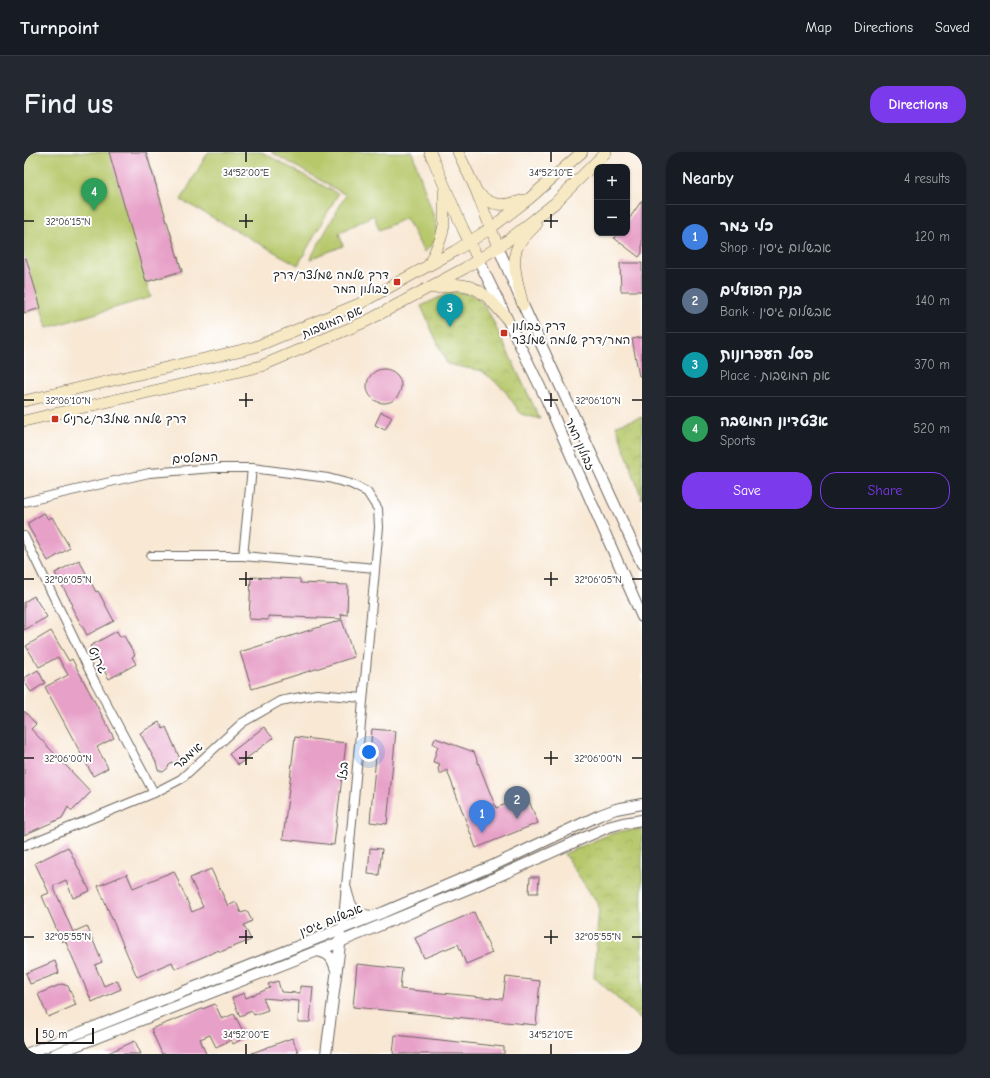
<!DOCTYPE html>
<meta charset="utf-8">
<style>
:root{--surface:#171b24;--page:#242831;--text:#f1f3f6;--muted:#9ea1a6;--line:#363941;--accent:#7c3aed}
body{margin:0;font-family:"Comic Neue","Playpen Sans Hebrew",sans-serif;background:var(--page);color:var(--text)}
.controls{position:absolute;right:12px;top:12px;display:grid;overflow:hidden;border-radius:8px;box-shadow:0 1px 3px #0004}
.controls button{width:36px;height:36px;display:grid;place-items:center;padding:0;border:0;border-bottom:1px solid var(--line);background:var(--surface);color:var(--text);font:20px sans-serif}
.scale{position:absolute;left:12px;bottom:10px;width:58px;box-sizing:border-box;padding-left:4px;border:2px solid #1c1c1c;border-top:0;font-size:11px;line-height:14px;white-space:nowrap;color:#1c1c1c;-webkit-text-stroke:3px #fff;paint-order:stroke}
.you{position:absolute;left:345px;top:600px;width:14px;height:14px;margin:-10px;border:3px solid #fff;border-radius:50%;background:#1a73e8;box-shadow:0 0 0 6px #1a73e833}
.badge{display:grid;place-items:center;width:26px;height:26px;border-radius:50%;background:var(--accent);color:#fff;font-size:13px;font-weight:700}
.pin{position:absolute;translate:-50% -33px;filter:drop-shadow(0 1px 2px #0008)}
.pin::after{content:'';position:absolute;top:21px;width:14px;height:12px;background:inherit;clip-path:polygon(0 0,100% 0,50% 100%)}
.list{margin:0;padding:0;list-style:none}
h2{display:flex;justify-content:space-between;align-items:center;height:52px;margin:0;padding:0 16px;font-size:17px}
h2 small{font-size:13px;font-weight:400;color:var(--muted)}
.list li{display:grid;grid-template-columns:26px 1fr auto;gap:12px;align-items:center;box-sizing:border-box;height:64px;padding:0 16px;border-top:1px solid var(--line)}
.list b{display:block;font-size:15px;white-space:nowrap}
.list p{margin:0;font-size:13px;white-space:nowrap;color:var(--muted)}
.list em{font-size:13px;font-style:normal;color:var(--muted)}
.actions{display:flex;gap:8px;padding:12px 16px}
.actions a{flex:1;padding:9px 0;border:1px solid var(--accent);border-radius:16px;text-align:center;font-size:14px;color:var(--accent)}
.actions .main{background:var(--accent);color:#fff}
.map{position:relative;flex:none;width:618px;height:902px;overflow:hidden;border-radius:16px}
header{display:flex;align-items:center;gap:24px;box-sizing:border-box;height:56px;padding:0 20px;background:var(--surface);border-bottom:1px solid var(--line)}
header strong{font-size:19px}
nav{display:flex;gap:22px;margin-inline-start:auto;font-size:14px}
.intro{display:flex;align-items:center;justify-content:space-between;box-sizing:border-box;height:96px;padding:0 24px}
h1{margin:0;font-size:28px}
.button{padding:10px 18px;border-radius:16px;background:var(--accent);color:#fff;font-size:14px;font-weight:700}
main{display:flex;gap:24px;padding:0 24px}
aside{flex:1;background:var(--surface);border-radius:16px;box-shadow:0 1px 3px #0004}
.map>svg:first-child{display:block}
.grass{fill:#b6c86b;stroke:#697244}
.park{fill:url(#park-crowns);stroke:#697244}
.building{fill:#e7a0c8}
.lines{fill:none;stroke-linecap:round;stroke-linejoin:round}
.minor-casing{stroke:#69635c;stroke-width:10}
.tertiary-casing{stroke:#69635c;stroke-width:12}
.secondary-casing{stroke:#69635c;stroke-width:12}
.minor{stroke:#fff;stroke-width:8}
.tertiary{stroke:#fff;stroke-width:10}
.secondary{stroke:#f7e9c3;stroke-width:11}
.ticks{fill:none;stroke:#1c1c1c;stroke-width:1.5}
.poi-dot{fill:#c8321e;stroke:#fff;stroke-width:1.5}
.labels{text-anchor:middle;stroke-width:4;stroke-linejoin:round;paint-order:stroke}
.poi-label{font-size:12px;fill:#1c1c1c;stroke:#fff;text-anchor:start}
.street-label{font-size:12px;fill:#1c1c1c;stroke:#fff}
.ticks-label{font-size:10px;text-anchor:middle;fill:#1c1c1c;stroke:#fff;stroke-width:4;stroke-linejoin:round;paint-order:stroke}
</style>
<header>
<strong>Turnpoint</strong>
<nav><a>Map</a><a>Directions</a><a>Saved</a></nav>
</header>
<div class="intro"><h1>Find us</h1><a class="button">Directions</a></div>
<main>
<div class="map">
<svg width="618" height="902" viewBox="0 0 618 902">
<defs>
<pattern id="park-crowns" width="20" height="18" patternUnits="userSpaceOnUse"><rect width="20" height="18" fill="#b6c86b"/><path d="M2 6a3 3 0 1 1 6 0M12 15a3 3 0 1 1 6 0" fill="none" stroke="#9cab5c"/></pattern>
</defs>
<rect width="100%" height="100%" fill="#fff"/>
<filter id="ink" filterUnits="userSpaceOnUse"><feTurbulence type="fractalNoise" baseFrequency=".025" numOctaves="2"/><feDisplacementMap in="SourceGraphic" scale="8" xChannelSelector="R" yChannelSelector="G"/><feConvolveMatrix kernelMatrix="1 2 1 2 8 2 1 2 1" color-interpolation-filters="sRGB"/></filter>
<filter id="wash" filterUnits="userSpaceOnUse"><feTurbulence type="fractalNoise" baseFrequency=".012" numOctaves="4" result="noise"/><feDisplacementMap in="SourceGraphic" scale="16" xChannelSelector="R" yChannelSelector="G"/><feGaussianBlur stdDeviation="0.9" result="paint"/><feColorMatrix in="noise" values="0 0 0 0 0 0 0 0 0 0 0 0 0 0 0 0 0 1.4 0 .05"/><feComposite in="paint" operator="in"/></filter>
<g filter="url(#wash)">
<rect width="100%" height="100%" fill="#f8e8d4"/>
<g class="grass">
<polygon points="0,0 122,0 158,119 122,130 127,145 23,176 17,156 0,161"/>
<polygon points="184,0 238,0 314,42 274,113 157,48"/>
<polygon points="247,0 388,0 412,71 413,88 400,100 382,66 355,78 350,63 315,81 319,94 286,107 322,43"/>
</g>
<g class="park">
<path d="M427,140C450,141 454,143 466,163L516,267L497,262L479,236L458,219L423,212L397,154Z"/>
<polygon points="618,265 618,347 592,273"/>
<polygon points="618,676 618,869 570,825 575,754 540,702 586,682"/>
</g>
<g id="blocks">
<g class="building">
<polygon points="85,0 122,0 158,119 122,130"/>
<polygon points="618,48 618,101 615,105 590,86 594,81 603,81 603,70"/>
<polygon points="0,106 2,106 17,156 0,161"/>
<polygon points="596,111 618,111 618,139 597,139"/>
<polygon points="618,185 618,223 615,224 608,187"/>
<circle cx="360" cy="234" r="17"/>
<polygon points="357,260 368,265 361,278 351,273"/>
<polygon points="20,361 24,367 28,365 46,396 24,409 4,374 4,371"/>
<polygon points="55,408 72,440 74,439 90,469 63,483 47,454 49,453 31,421"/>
<polygon points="227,425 276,427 276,431 324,433 323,463 317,462 318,467 244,464 244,468 225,467"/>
<polygon points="10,444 23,465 0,478 0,450"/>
<polygon points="318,468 330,505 228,537 216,500"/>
<polygon points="27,479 45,509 48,507 90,586 73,595 84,616 69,624 21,535 44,523 34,505 15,515 2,494"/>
<polygon points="93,479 96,485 100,484 111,503 108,505 112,512 85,527 66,494"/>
<polygon points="14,518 21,531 7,540 0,529 0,526"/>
<polygon points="0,559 12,572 7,577 67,640 48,659 44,655 38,666 0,683"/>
<polygon points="135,570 139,577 142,575 156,607 145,613 144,616 139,620 134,618 132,610 116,581"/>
<polygon points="240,575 249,586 214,613 205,602"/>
<polygon points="348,577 372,579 363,672 346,670 352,604 346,604"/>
<polygon points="271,585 322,591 310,693 259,687"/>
<polygon points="411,586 450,600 472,656 503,644 514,671 452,696 423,618 416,622 414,617 416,612 409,610 414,594 409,592"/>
<polygon points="44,695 66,739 49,746 42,728 29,734 49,780 63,774 78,810 71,813 80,834 93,828 97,837 68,850 41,788 38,790 18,744 25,741 11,711"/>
<polygon points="346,696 358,697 355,723 344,722"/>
<polygon points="187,717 204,754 212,750 217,761 223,759 228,769 220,773 227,788 196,800 195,798 151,817 148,810 113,825 74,734 103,722 109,736 150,719 168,760 179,755 166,726"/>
<polygon points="506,725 515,725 514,741 505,741"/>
<polygon points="450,760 468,801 442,812 434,792 400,806 391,786"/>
<polygon points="31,809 35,821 6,832 2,821"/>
<polygon points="333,812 378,817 376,837 479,847 482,825 516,829 512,873 329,855"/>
<polygon points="254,829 257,840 276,841 276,834 289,835 286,870 274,870 275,849 239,846 244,858 230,863 228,859 216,864 208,846 220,841 222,846 246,836 244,832"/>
<polygon points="38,832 44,834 52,853 24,865 14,842"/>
<polygon points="191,852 198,867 210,862 222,885 209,892 207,888 192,895 186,883 176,887 182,902 138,902 127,877"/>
<polygon points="371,883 480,895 480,902 369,902"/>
<polygon points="268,886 275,902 228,902 228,901"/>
<polygon points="111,889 117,902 82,902"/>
</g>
</g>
</g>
<g filter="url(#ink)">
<use href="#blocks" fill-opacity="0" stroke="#69635c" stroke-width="1"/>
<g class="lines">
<defs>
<g id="minor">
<polyline points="0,350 125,321 190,316 228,316 304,326 327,332 343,340 354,357 355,375 318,778"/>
<polyline points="0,384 71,530 130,641"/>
<polyline points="127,404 219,404 228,316"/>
<polyline points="219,404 351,416"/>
<polyline points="0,694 130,641 157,627 218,571 256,549 293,542 339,546"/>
</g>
<g id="tertiary">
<polyline points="474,95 499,153 618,412"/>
<polyline points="454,107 523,249 618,465"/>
<path d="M322,737C326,754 329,763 348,764"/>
<path d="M293,799C306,802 308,805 312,818"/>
<polyline points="2,902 360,760 470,713 576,663 592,657 618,652"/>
<polyline points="31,902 316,790 475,724 584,675 599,671 618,668"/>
<polyline points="302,902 317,785"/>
</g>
<g id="secondary">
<polyline points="406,0 439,77 454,107"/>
<polyline points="434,0 452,38 474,95"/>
<path d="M454,41C469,56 481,54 500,48"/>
<polyline points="405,113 417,86 420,73 420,40"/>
<path d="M410,136C419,135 429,132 438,133C458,135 471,153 483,167"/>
<path d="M499,153C495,136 485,107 495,92C500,85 506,79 512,73"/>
<polyline points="0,249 231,195 335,152 431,99 467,76 506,46 558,0"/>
<polyline points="0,269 237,214 343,169 441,116 482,90 531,51 582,0"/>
</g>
</defs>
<use href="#minor" class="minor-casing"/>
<use href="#tertiary" class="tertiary-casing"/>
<use href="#secondary" class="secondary-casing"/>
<use href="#minor" class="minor"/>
<use href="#tertiary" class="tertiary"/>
<use href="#secondary" class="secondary"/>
</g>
</g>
<path class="ticks" d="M222,0V10M527,0V10M222,62V76M527,62V76M0,69H10M215,69H229M520,69H534M222,241V255M527,241V255M0,248H10M215,248H229M520,248H534M608,248H618M222,420V434M527,420V434M0,427H10M215,427H229M520,427H534M608,427H618M222,599V613M527,599V613M0,606H10M215,606H229M520,606H534M608,606H618M222,778V792M527,778V792M0,785H10M215,785H229M520,785H534M608,785H618M222,892V902M527,892V902"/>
<g class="poi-dot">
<rect x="369" y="126" width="8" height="8" rx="2"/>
<rect x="476" y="177" width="8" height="8" rx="2"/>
<rect x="27" y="263" width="8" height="8" rx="2"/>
</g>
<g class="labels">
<g class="poi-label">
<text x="365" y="127" text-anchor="end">דרך שלמה שמלצר/דרך<tspan x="365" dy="14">זבולון המר</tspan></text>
<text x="488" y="178">דרך זבולון<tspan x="488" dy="14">המר/דרך שלמה שמלצר</tspan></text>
<text x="39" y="271">דרך שלמה שמלצר/גרניט</text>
</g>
<g class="street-label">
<text transform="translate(308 170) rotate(-23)" y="4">אם המושבות</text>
<text transform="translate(556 292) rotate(66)" y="4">זבולון המר</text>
<text transform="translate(171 306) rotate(-3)" y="4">המפלסים</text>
<text transform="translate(74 508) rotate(64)" y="4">גרניט</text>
<text transform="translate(164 604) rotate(-41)" y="4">אימבר</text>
<text transform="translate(319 619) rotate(-85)" y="4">בזל</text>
<text transform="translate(307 768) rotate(-22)" y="4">אבשלום גיסין</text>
</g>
</g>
<g class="ticks-label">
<text x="222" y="24">34°52'00"E</text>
<text x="527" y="24">34°52'10"E</text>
<text x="44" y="73">32°06'15"N</text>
<text x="44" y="252">32°06'10"N</text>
<text x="574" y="252">32°06'10"N</text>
<text x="44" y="431">32°06'05"N</text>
<text x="574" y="431">32°06'05"N</text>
<text x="44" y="610">32°06'00"N</text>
<text x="574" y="610">32°06'00"N</text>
<text x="44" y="788">32°05'55"N</text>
<text x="574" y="788">32°05'55"N</text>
<text x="222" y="886">34°52'00"E</text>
<text x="527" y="886">34°52'10"E</text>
</g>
</svg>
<div class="controls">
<button>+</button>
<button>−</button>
</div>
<div class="scale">50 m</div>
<div class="you"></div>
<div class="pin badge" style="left:458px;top:681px;background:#3f7fe0">1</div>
<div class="pin badge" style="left:493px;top:667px;background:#5c6f8a">2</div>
<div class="pin badge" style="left:426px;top:175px;background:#0f9aa8">3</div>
<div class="pin badge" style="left:70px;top:59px;background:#2e9e5b">4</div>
</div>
<aside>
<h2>Nearby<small>4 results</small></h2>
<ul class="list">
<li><span class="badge" style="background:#3f7fe0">1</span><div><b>כלי זמר</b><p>Shop · אבשלום גיסין</p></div><em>120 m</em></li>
<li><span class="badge" style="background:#5c6f8a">2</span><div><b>בנק הפועלים</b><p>Bank · אבשלום גיסין</p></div><em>140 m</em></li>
<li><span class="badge" style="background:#0f9aa8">3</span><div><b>פסל העפרונות</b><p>Place · אם המושבות</p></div><em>370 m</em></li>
<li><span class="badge" style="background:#2e9e5b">4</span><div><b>אצטדיון המושבה</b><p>Sports</p></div><em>520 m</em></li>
</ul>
<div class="actions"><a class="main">Save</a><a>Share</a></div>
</aside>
</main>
